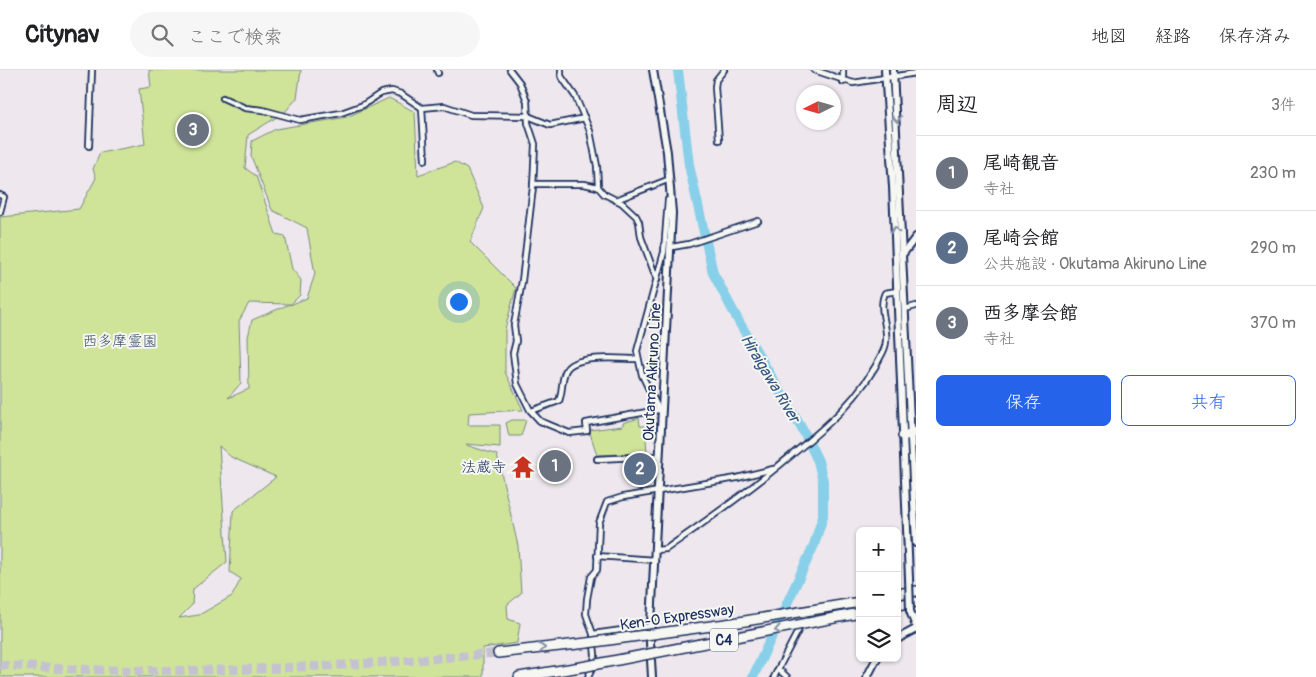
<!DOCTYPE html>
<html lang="ja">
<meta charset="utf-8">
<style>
:root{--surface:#fff;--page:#f6f6f6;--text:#202124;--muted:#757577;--line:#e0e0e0;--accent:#2563eb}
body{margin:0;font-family:Pangolin,"Klee One",sans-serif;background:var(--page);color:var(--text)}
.controls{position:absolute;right:15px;bottom:15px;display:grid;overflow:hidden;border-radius:8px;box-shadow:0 1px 4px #0004}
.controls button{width:45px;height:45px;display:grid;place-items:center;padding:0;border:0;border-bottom:1px solid var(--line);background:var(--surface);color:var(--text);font:25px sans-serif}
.compass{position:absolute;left:796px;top:15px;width:45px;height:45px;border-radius:50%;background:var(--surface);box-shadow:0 1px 4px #0004;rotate:265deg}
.you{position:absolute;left:458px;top:231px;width:18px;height:18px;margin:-12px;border:4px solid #fff;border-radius:50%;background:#1a73e8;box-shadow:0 0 0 8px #1a73e833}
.badge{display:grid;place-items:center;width:32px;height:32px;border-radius:50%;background:var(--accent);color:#fff;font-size:16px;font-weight:700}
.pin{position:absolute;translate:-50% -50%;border:2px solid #fff;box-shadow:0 1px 5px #0006}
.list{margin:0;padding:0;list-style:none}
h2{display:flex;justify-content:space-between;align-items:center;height:65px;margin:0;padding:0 20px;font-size:21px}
h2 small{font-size:16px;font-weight:400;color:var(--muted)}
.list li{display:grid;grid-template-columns:32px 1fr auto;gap:15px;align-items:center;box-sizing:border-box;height:75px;padding:0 20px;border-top:1px solid var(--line)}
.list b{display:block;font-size:19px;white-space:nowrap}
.list p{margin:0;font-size:16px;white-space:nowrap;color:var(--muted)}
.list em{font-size:16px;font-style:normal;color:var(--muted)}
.actions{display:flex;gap:10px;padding:15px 20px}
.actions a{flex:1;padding:11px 0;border:1px solid var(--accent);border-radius:8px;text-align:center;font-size:18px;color:var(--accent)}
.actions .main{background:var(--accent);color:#fff}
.icon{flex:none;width:28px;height:28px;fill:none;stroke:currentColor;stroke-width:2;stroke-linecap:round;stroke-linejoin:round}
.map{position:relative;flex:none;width:916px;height:607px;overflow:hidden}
header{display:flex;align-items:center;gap:30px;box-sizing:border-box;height:70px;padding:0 25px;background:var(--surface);border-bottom:1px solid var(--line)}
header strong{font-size:24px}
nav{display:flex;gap:28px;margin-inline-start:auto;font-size:18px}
.search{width:350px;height:45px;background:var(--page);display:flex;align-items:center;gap:12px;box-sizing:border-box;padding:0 18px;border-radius:28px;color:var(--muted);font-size:19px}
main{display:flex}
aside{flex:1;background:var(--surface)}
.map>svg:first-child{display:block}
.green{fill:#cfe499;stroke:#758a7c;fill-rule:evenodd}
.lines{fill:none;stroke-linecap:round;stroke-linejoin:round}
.river{stroke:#88d0e9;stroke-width:10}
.highway-tunnel{stroke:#c4c2d0;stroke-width:9;stroke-dasharray:9 4.5;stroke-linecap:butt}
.street-casing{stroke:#1b2f5e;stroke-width:8}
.secondary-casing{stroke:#1b2f5e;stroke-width:10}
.highway-casing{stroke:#1b2f5e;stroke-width:12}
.street{stroke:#f6f6f2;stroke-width:4.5}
.secondary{stroke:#f6f6f2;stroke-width:6}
.highway{stroke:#f6f6f2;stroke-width:9}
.secondary-bridge-casing{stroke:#1b2f5e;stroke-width:10;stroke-linecap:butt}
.highway-bridge-casing{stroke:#1b2f5e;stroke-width:12;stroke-linecap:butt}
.secondary-bridge{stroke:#f6f6f2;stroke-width:6}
.highway-bridge{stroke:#f6f6f2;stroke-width:9}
.oneway{stroke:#8892a8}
.labels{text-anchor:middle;stroke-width:4;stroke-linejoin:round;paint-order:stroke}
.shield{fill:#f6f6f2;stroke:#5d6b8a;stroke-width:1}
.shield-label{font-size:14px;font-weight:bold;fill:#1b2f5e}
.park-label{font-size:15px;fill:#3f536a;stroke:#f6f6f2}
.street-label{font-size:15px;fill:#1b2f5e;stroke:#f6f6f2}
.poi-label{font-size:15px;fill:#1b2f5e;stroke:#f6f6f2;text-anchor:end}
.water-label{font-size:16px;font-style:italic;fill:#365781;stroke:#f6f6f2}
</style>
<header>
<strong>Citynav</strong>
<div class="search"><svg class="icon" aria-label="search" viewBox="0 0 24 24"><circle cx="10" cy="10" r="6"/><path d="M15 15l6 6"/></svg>ここで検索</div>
<nav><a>地図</a><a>経路</a><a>保存済み</a></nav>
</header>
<main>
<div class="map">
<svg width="916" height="607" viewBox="0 0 916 607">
<rect width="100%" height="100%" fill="#eee7ed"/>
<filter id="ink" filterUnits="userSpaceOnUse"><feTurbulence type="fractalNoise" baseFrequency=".02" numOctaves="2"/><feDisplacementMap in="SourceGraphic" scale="10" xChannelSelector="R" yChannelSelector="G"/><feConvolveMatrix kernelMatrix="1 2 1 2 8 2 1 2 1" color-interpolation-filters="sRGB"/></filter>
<g filter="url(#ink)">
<g class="green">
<path d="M149,0H301L297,28L285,42L248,65L245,98L256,106L276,164L285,166L292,199L301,210L300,225L290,235L307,228L315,204L307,158L272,140L251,86L252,71L276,59L347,47L389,28L415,42L418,105L455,92L467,99L484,138L470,172L516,218L505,259V302L523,340L469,343L468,355H500V377L466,374V375L497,385L518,476L521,523L507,535L508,549L520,553L517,573L483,578V607H0V142L1,147L79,139L96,108L93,99L100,83L145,74L139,19L151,17ZM249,233L290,234L252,250L248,267L249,319L228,328L241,313L239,251ZM219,376L231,387L276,407L233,441L230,502L241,509L232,526L199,545L179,548L192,535L193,519L227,492Z"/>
<polygon points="639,348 640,356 645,356 647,383 597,385 589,360 623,356 623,353"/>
<polygon points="512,350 526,350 521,366 509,366 506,353"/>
</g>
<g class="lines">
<polyline class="river" points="678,0 689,95 713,203 739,252 805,364 818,391 823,411 823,446 814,475 753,607"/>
<path class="highway-tunnel" d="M0,595C165,607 333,598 498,583"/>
<defs>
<g id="street">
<polyline points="437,0 438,3"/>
<polyline points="510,0 520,13 527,31 528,53 535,74 533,117 522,211 514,255 516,271 513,283 517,314 530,340 540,351 569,363 587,361 586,353 658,340"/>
<polyline points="561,0 561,6 575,26 590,61 597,96 598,117 604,124 622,133 636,146 639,152 641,167 657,210"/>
<polyline points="814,0 853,13 916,3"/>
<polyline points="843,12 843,0"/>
<polyline points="223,28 245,38 263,40 300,50 341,43 363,35 381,23 392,21 401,24 422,38 444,36 471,45 528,46 550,55 585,48"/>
<polyline points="422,38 425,90"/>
<polyline points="719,70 715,17 716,10 724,0"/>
<polyline points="89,76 92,0"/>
<polyline points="533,114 584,114 598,117"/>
<polyline points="0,125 4,127 0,142"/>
<polyline points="616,130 670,109"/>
<polyline points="672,177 689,174 758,151"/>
<polyline points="905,239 916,236"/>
<polyline points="659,340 642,305 637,281 664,182 668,130"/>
<path d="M531,341L559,331C563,321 561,309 566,300C575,284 621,289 637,289"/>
<polyline points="597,389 660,386"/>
<path d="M656,480L666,479C703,453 741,427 776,398C818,363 859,333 883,282C893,262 876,241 885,223L897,221"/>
<polyline points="597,486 655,490"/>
<polyline points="593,564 651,556"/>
<polyline points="778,599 787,607"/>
<polyline points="588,607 593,597 595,585 593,564 586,544 587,529 591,507 597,500 599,453 607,432 623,427 737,408 773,399"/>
<polyline points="774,607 799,559"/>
</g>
<g id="secondary">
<polyline points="885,0 893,117 909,508"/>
<polyline points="893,0 916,473"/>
<polyline points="902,185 916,167"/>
<polyline points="897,569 916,559"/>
<polyline points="652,607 650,573 672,143 667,82 653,0"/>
<polyline points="867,607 877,588"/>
</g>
<g id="highway">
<polyline points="903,366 916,362"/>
<polyline points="897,524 916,521"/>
<polyline points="897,535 916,532"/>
<polyline points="498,583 587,573"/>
<polyline points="519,607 587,596"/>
</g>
</defs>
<use href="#street" class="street-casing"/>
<use href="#secondary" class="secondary-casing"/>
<use href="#highway" class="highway-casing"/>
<use href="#street" class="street"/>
<use href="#secondary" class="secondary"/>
<use href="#highway" class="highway"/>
<defs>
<polyline id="secondary-bridge" points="909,508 910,541 915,554"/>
<g id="highway-bridge">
<polyline points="587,573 733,553 860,532"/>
<polyline points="587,596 860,543"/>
</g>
</defs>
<use href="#secondary-bridge" class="secondary-bridge-casing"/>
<use href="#highway-bridge" class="highway-bridge-casing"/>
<use href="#secondary-bridge" class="secondary-bridge"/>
<use href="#highway-bridge" class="highway-bridge"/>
</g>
<defs><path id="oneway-chevron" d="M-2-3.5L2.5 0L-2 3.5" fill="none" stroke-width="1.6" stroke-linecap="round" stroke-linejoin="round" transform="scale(1.25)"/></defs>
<g class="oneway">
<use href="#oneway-chevron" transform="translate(897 49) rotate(87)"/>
<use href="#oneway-chevron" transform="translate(895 160) rotate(-92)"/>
<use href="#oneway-chevron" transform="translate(778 560) rotate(169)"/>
<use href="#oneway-chevron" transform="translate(542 578) rotate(-6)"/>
</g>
</g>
<defs>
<symbol id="temple-bare" viewBox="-9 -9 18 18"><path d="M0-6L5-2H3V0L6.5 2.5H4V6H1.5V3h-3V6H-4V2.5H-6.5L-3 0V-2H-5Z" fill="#c8321e" stroke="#f6f6f2" stroke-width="2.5" paint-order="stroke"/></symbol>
</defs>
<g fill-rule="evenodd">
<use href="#temple-bare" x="507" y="381" width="32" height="32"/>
</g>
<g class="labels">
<rect class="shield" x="710" y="558.5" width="28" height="23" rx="4"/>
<g class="shield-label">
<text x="724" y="575">C4</text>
</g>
<g class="park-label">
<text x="120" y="276">西多摩霊園</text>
</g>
<g class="street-label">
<text transform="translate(652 302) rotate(-87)" y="5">Okutama Akiruno Line</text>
<text transform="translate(677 547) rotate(-8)" y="5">Ken-O Expressway</text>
</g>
<g class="poi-label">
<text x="506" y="402">法蔵寺</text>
</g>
<g class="water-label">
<text transform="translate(771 308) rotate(59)" y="6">Hiraigawa River</text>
</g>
</g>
</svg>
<div class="controls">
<button>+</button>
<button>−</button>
<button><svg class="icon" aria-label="layers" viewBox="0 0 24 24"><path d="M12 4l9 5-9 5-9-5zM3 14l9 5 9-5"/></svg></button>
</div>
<svg class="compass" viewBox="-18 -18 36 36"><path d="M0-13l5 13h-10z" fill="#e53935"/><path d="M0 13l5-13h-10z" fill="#757577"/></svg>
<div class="you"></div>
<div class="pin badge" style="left:555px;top:396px;background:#6b7280">1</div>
<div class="pin badge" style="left:640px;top:399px;background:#5c6f8a">2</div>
<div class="pin badge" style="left:193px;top:60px;background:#6b7280">3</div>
</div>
<aside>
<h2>周辺<small>3件</small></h2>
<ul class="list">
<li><span class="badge" style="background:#6b7280">1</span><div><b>尾崎観音</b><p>寺社</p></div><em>230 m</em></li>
<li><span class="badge" style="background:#5c6f8a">2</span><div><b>尾崎会館</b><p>公共施設 · Okutama Akiruno Line</p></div><em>290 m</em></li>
<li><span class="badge" style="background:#6b7280">3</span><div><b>西多摩会館</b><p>寺社</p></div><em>370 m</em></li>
</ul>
<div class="actions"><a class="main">保存</a><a>共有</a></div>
</aside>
</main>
